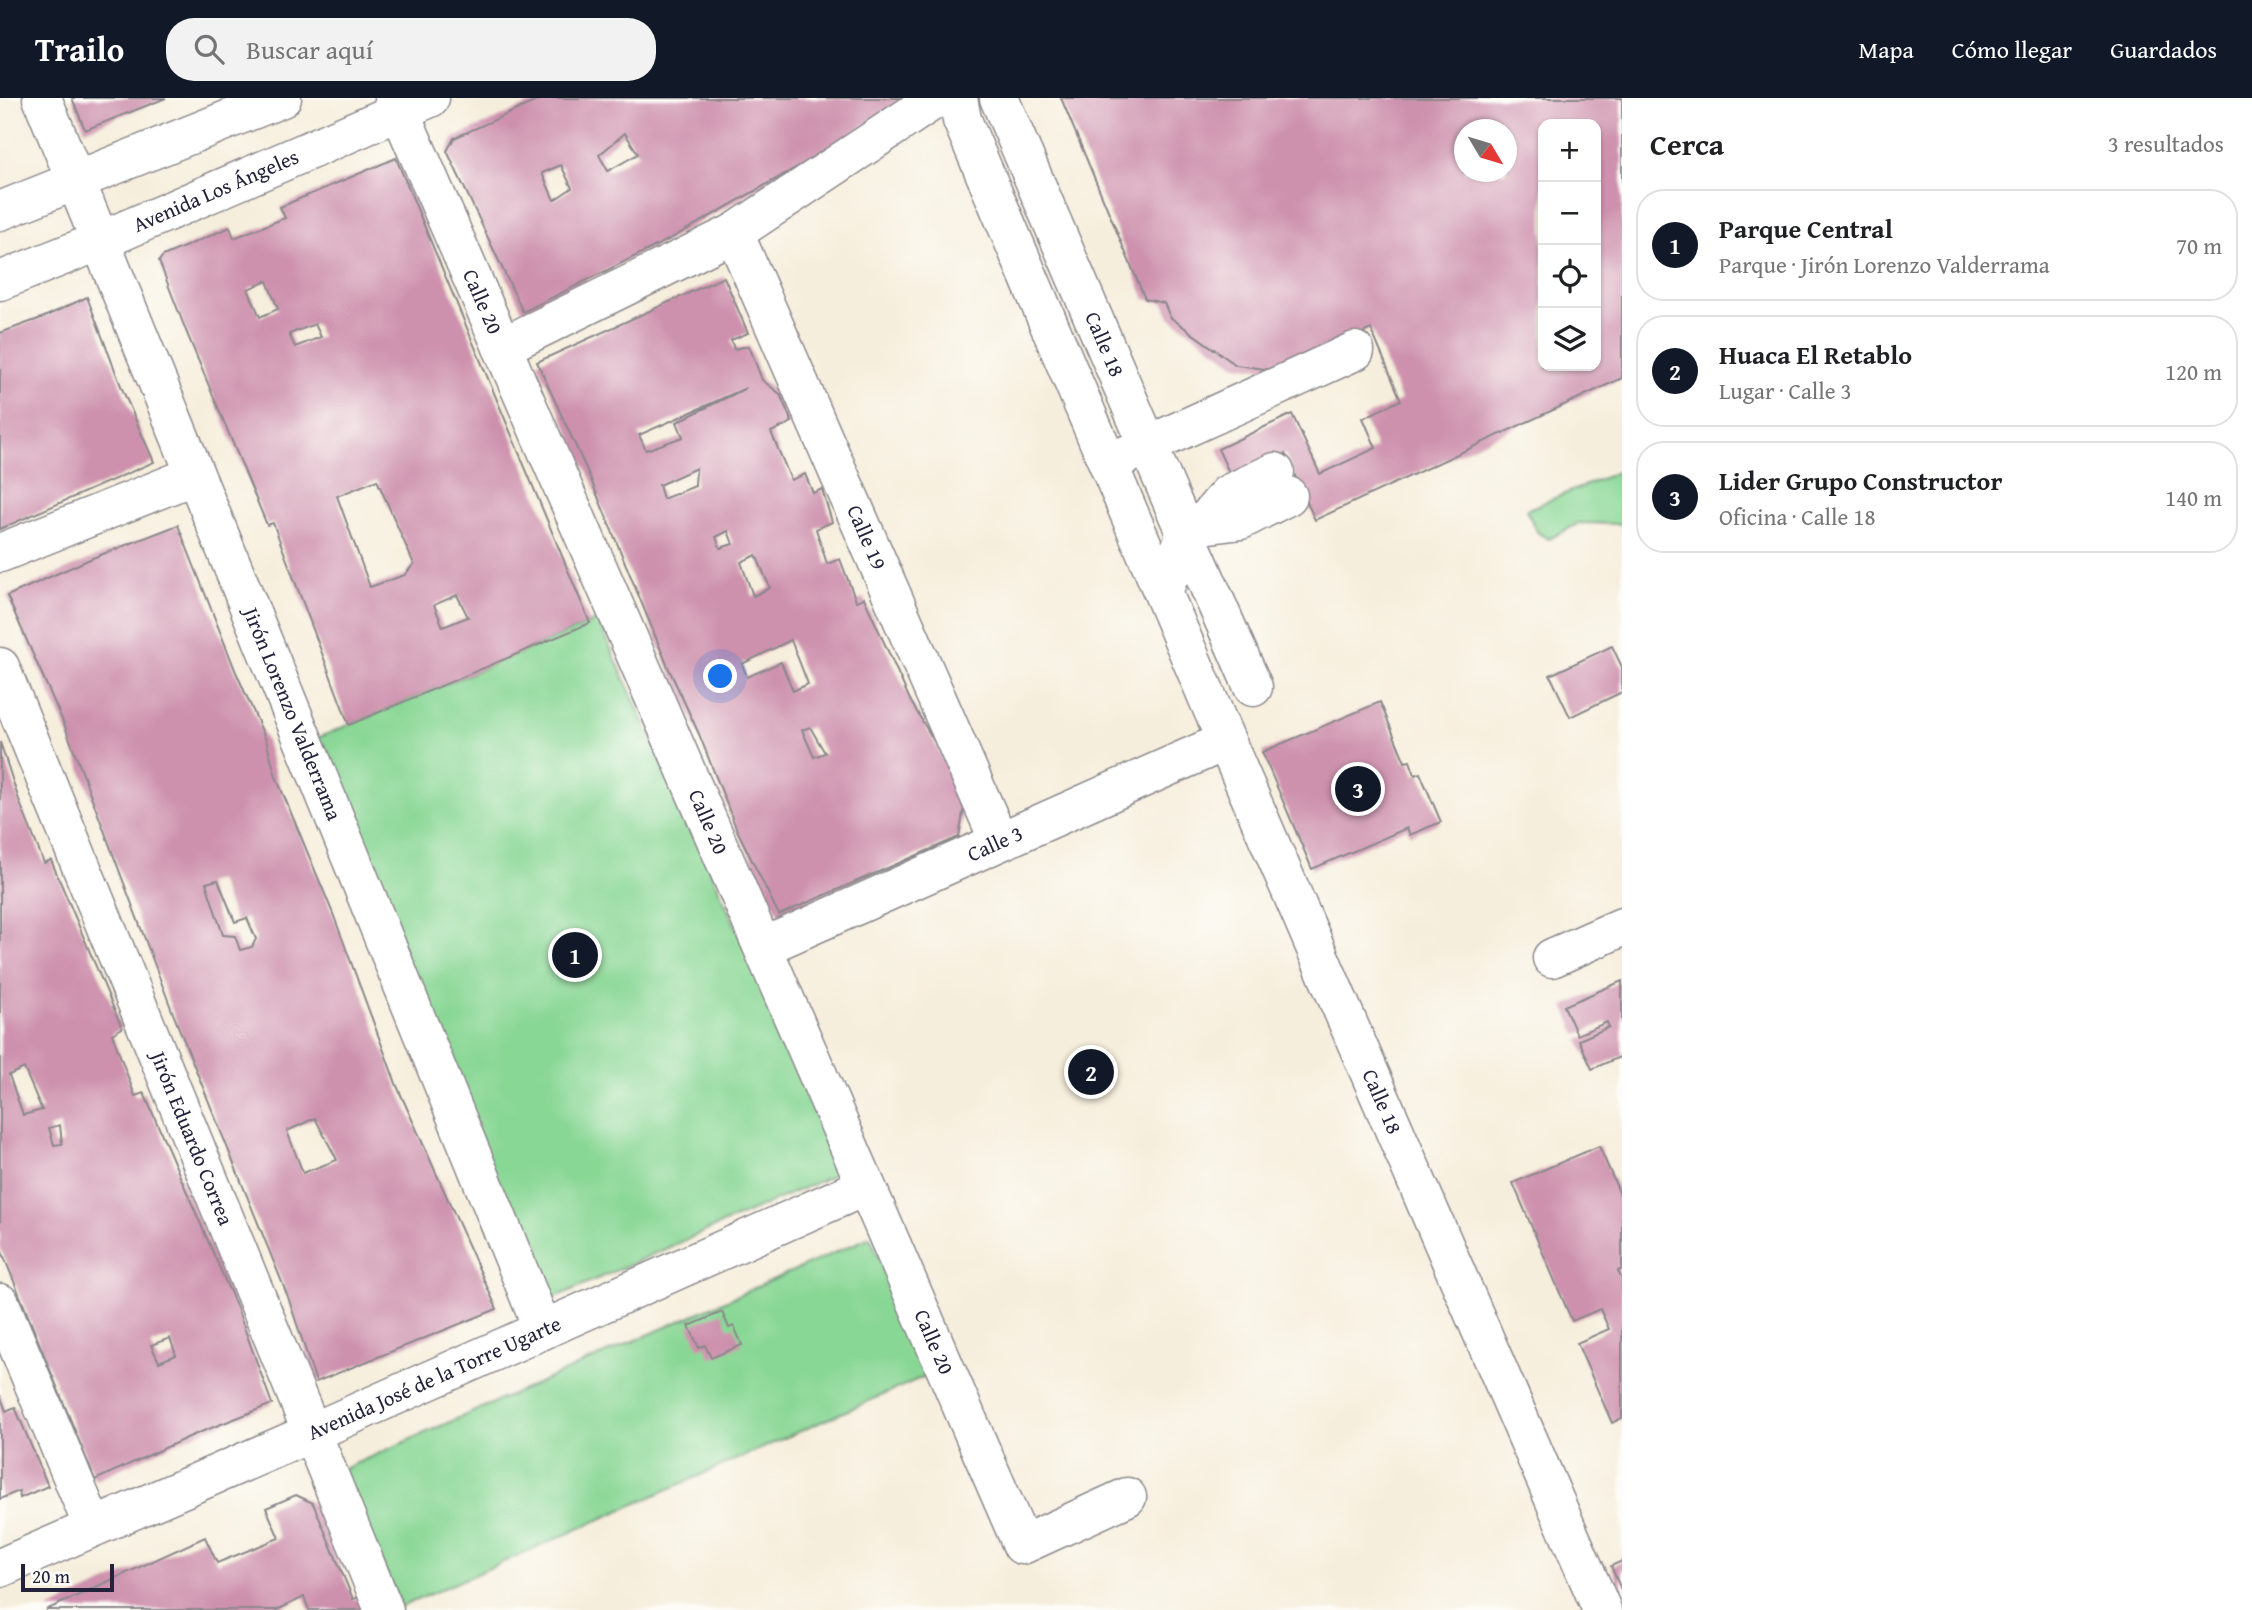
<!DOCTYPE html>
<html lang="es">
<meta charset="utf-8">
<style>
:root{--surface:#fff;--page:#f2f2f2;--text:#202124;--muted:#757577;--line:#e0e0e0;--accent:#111827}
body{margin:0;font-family:"Gentium Book Plus",serif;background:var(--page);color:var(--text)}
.controls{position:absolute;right:21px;top:21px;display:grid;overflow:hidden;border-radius:14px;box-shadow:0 2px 5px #0004}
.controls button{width:63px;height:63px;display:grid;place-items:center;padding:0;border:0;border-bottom:2px solid var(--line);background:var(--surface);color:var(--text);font:35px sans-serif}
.compass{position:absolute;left:1454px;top:21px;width:63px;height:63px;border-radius:50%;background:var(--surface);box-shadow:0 2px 5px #0004;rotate:128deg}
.scale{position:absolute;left:21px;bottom:18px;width:93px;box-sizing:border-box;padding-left:7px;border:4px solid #22223b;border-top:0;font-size:19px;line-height:24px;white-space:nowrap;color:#22223b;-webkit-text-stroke:5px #fdfcf7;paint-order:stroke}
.you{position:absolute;left:721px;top:579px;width:24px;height:24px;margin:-18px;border:5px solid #fff;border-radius:50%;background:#1a73e8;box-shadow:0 0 0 10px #1a73e833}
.badge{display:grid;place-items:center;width:46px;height:46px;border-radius:50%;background:var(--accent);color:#fff;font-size:23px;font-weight:700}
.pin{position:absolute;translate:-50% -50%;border:4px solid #fff;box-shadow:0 2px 7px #0006}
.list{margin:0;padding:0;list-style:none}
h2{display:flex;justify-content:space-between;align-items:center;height:91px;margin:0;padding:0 28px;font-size:30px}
h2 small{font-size:23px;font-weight:400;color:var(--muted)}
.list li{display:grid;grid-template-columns:46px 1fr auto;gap:21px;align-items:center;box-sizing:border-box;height:112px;margin:0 14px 14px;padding:0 14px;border:2px solid var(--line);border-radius:28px}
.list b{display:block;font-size:26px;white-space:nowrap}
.list p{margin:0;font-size:23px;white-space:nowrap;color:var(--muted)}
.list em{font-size:23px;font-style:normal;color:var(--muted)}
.icon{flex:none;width:38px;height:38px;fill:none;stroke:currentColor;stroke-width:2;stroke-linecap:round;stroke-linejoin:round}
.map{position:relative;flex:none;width:1622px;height:1512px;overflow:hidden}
header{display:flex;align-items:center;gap:42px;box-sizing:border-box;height:98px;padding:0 35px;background:var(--accent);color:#fff}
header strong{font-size:33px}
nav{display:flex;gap:38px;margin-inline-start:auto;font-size:24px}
.search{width:490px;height:63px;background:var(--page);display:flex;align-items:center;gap:18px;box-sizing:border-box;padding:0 24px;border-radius:28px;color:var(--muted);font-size:26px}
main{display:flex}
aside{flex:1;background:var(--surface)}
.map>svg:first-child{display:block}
.green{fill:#89d795;stroke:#567c68;stroke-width:2}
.building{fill:#cd91ad;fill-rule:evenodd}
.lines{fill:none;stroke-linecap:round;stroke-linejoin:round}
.minor-casing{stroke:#8c888c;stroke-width:41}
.major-casing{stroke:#8c888c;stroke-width:41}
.minor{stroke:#fff;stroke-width:38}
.major{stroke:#fff;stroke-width:38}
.labels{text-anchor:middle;stroke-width:7;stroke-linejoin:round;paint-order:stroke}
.street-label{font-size:21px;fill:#22223b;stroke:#fdfcf7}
</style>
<header>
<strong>Trailo</strong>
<div class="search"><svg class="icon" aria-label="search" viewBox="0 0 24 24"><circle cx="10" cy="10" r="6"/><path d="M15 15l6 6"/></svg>Buscar aquí</div>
<nav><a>Mapa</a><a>Cómo llegar</a><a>Guardados</a></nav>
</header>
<main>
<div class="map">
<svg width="1622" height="1512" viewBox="0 0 1622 1512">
<rect width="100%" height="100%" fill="#fdfcf7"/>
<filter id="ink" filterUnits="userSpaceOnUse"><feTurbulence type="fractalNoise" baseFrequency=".0143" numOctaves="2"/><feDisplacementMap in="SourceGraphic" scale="14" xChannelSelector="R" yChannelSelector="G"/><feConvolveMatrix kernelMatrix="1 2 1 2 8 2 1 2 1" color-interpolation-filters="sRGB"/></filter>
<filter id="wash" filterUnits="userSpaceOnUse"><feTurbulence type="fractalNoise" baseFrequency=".00686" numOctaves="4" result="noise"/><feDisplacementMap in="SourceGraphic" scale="28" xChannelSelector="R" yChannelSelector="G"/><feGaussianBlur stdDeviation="1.57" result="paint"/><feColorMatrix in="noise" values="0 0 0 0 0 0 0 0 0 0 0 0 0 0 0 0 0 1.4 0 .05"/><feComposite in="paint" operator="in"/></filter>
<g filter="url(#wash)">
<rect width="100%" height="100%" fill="#f6eedc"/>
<g class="green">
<polygon points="1622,372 1622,424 1620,426 1579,425 1549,441 1538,435 1526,412"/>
<polygon points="598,522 845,1072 542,1205 315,641"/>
<polygon points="870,1139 930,1276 401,1509 341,1372"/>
</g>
<g id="blocks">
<g class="building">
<polygon points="72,0 166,0 85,32"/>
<path d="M543,0H904L829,51L670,141L523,214L447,53L454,40ZM625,35L638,56L608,73L599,57ZM561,67L572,90L554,102L542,75Z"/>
<path d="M1061,0H1622V280L1315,422L1285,356L1232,381L1218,351L1292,316L1320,376L1376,350L1363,320L1401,302L1371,231L1279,273L1236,267L1170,219L1164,205L1145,201ZM1543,26H1596V268H1543ZM1464,32H1506V74H1464Z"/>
<path d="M396,60L590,525L349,627L273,425L267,427L186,233L159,163L163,158L230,129L234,140L285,120L280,109ZM267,183L278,211L260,219L248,191ZM315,226L321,239L295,249L289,236ZM377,382L414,466L405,477L370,489L337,398ZM457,497L468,519L443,529L434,507Z"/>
<path d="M724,179L748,235L731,242L734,251L749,248L762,282L780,296L792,324L771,334L791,382L805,376L813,395L822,391L832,424L816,431L827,466L840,461L856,503L864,500L910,602L935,645L964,709L959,739L779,817L737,732L699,636L668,569L589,377L537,264ZM746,290L677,324L683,339L646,352L639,337ZM696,370L695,388L663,401L659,387ZM728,433L733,446L720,450L716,439ZM756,457L770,490L753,498L741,464ZM791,542L808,586L793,593L781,564L747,579L742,566ZM810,629L825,655L814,659L802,632Z"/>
<polygon points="87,199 123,293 154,364 0,431 0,235 44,219"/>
<path d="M178,427L236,574L266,642L276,679L332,813L397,988L497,1211L316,1284L288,1199L174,918L64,626L7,498L90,461ZM218,782L235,824L247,820L256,841L252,849L240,852L235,838L223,837L206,785ZM315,1020L337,1062L303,1075L287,1033Z"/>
<polygon points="1612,548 1622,569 1622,594 1570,619 1550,577"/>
<polygon points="1380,604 1405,664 1410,663 1415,677 1420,675 1441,724 1410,737 1407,730 1312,771 1262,654"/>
<path d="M0,644L20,705L44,765L51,762L122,930L112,936L135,998L144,995L237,1210L272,1306L191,1338L95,1382L0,1149ZM24,970L42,1012L23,1017L9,977ZM60,1027L62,1046L54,1047L49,1030ZM170,1240L176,1257L159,1264L151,1247Z"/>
<polygon points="1622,883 1622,958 1592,971 1579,942 1609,929 1607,924 1577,937 1564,908"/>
<polygon points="1599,1048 1622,1101 1622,1171 1618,1173 1622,1181 1622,1320 1612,1325 1577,1245 1609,1231 1600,1211 1572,1223 1513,1085"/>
<polygon points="722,1214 729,1230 734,1228 742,1247 711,1260 705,1247 699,1250 689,1228"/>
<polygon points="0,1297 6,1313 15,1309 48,1388 20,1400 19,1393 0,1401"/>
<polygon points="296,1397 313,1405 353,1501 360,1499 366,1512 309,1512 304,1499 277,1512 46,1512 205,1439 217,1465 279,1440 266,1410"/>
<polygon points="1622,1463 1622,1494 1611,1468"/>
</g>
</g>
</g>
<g filter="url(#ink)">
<use href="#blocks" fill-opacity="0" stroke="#8c888c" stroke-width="2"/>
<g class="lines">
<defs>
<g id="minor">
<path id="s1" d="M42,0L543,1232"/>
<path id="s2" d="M394,0L1022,1447L1127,1399"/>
<path id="s3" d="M958,0L962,22L1226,643L1602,1512"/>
<path id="s4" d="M999,0L1186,436L1163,494"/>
<path id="s5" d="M734,135L999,743"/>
<polyline points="502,249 734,135 937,0"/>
<polyline points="1124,358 1355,253"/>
<polyline points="1202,427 1228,396 1275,374"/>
<polyline points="0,455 195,377"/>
<path id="s6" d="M0,569L384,1512"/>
<polyline points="1253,589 1186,436 1202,427 1241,422 1288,398"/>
<path id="s7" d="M763,849L1226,643"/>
<polyline points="1552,860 1622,829"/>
<polyline points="0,1205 93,1429"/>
<path id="s8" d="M0,1470L311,1335L866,1088"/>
</g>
<g id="major">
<polyline points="0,113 282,0"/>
<path id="s9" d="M0,183L100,143L430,0"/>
</g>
</defs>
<use href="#minor" class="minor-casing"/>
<use href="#major" class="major-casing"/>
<use href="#minor" class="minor"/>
<use href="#major" class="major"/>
</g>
</g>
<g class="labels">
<g class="street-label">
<text dy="7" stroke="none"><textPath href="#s9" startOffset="234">Avenida Los Ángeles</textPath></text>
<text dy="7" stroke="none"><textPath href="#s2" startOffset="222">Calle 20</textPath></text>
<text dy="7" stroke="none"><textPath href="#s4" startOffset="268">Calle 18</textPath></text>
<text dy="7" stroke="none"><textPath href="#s5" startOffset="332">Calle 19</textPath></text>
<text dy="7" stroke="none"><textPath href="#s1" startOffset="665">Jirón Lorenzo Valderrama</textPath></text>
<text dy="7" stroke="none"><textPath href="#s2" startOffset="789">Calle 20</textPath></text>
<text dy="7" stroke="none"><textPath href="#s7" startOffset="254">Calle 3</textPath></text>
<text dy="7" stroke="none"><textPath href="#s3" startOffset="1090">Calle 18</textPath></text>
<text dy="7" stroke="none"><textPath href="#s6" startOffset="509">Jirón Eduardo Correa</textPath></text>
<text dy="7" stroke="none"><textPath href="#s2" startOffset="1356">Calle 20</textPath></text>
<text dy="7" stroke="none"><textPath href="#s8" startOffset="474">Avenida José de la Torre Ugarte</textPath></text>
</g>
</g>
</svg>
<div class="controls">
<button>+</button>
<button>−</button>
<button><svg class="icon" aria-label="locate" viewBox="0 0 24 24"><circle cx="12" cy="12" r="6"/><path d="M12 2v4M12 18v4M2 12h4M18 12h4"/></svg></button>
<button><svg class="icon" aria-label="layers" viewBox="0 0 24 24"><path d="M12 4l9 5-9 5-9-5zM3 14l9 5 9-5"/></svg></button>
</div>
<svg class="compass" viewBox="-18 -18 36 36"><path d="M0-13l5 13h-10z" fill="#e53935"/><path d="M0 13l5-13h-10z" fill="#757577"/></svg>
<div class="scale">20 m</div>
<div class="you"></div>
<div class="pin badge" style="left:575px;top:857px">1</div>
<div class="pin badge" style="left:1091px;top:974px">2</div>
<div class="pin badge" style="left:1358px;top:691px">3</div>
</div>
<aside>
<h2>Cerca<small>3 resultados</small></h2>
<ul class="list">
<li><span class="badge">1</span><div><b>Parque Central</b><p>Parque · Jirón Lorenzo Valderrama</p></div><em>70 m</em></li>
<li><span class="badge">2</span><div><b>Huaca El Retablo</b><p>Lugar · Calle 3</p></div><em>120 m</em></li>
<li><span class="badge">3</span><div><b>Lider Grupo Constructor</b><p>Oficina · Calle 18</p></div><em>140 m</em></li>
</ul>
</aside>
</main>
